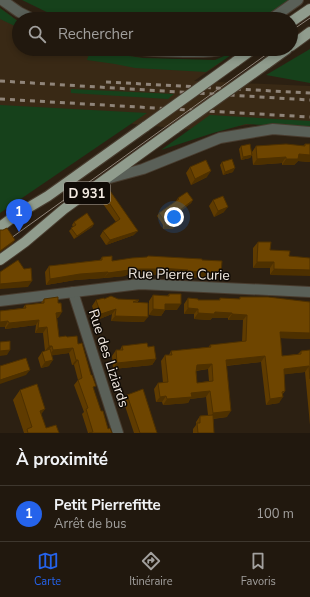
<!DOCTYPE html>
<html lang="fr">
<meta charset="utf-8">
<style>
:root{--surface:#21180e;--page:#292117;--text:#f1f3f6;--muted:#a2a09e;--line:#3e372e;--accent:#2563eb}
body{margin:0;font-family:"Nunito Sans",sans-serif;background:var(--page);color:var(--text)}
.you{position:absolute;left:174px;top:217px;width:14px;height:14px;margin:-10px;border:3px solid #fff;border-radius:50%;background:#1a73e8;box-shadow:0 0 0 6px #1a73e833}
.badge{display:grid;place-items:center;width:26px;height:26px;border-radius:50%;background:var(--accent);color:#fff;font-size:13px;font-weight:700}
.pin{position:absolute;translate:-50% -33px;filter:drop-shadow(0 1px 2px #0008)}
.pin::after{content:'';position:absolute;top:21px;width:14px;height:12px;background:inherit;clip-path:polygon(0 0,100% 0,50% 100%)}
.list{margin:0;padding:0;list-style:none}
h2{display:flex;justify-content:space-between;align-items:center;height:52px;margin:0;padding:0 16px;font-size:17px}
h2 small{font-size:13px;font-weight:400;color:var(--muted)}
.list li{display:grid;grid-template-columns:26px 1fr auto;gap:12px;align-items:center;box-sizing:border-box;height:56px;padding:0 16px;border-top:1px solid var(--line)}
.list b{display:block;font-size:15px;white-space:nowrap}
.list p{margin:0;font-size:13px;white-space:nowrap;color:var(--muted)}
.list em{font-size:13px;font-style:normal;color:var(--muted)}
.icon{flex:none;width:22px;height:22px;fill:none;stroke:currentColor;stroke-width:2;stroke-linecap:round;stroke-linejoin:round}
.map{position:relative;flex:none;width:310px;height:433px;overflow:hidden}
.search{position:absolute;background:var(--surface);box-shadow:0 2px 6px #0003;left:12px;right:12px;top:12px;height:44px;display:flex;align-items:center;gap:10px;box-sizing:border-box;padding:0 14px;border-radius:22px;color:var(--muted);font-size:15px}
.sheet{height:108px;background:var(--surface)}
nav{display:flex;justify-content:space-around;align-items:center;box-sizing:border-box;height:56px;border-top:1px solid var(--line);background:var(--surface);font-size:11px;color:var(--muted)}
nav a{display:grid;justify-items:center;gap:2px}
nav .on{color:var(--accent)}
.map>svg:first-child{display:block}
.built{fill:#392915}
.green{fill:#16411b}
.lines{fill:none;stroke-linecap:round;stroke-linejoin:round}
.minor-casing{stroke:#483c2f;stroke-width:12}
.primary-casing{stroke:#483c2f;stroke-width:12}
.minor{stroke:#5a6058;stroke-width:10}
.primary{stroke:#909c8d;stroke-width:10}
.tram{stroke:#8f8479;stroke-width:1}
.rail{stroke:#8f8479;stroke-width:3;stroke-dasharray:5 5;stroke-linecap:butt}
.primary-bridge-casing{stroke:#483c2f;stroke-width:12;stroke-linecap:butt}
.primary-bridge{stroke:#909c8d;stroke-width:10}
.wall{fill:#5f3b00;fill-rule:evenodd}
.shaded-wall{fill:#4d3000}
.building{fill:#6e4500;stroke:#4d3000;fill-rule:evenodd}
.labels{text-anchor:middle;stroke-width:3;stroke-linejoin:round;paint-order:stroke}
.shield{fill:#100b06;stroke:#b0a8a0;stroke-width:1}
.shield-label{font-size:13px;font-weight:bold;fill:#f4ebe2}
.street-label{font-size:14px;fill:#f4ebe2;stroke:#100b06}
</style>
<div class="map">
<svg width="310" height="433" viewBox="0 0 310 433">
<rect width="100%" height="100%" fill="#2c2012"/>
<polygon class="built" points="0,8 19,22 19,49 97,49 115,54 143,58 223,61 194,81 310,86 310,123 269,122 204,131 133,124 117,117 0,110"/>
<g class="green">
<polygon points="22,0 290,0 263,19 61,19"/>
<polygon points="0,8 19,22 19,28 0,19"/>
<polygon points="83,49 97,49 115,54 143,58 215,60 240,49 206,72 135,68 115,64 87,60 90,51"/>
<polygon points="310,49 310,83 266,75"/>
<polygon points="71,89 174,94 168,99 71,93"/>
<polygon points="0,105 147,113 0,213"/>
<polygon points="210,115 310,121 310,127 246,124 213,133 161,150"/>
</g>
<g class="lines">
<defs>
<g id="minor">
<polyline points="2,0 19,12 33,19"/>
<polyline points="271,19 298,0"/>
<path d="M130,49C148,51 166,52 183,52C197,52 211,53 224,49"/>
<polyline points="106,179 143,169 220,138 273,129 310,132"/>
<polyline points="73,292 118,433"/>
<polyline points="0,301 140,284 310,292"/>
</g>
<g id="primary">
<polyline points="291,22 310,9"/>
<polyline points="291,46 310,32"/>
<polyline points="235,62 253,49"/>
<polyline points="266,64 287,49"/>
<polyline points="0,227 16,215 48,196 146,126"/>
<polyline points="0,260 25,242 64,209 176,128"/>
</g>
</defs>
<use href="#minor" class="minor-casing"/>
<use href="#primary" class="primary-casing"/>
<use href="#minor" class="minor"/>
<use href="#primary" class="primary"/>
<g class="tram">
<polyline points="291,31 310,18"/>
<polyline points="0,246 274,49"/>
</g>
<g class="rail">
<polyline points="0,81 310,100"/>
<polyline points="106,82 310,93"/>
<polyline points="0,99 310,117"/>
</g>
<defs>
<g id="primary-bridge">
<polyline points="146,126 235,62"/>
<polyline points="176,128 266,64"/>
</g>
</defs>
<use href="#primary-bridge" class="primary-bridge-casing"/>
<use href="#primary-bridge" class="primary-bridge"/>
</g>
<g class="wall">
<polygon points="305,144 310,144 310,162 298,161 294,165 282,165 282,163 253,165 252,155 250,158 241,160 239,149 241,146 252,152 256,146 303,146"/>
<polygon points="222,162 233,172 223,175 220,165"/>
<polygon points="190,167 207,177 191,185 186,173"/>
<polygon points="100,189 134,235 106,245 100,236 103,231 116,222 96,194"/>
<polygon points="178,198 193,200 191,203 176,215 173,229 163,229 163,225 157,216 159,213 176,201"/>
<polygon points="213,200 224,212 214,217 209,206"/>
<polygon points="74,222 94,224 92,227 74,239 69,231 73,227 72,225"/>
<polygon points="258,242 270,250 290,251 270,275 270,268 253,268 253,248"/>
<polygon points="148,256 202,260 217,278 184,277 184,276 156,274 155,275 126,275 125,276 104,278 75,280 46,285 45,272 49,266 100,260 102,257 112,261 147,258"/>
<polygon points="169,294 177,310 165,310 161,316 149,315 149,301 153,295 167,296"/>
<path d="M240,297L310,302V339L280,338L282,356L298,354L301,351L310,350V425L305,372L284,374L285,391L282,395L279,403L266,405L261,362L226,366L227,417L213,419L214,433H193V429L196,425V422L200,416L208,415L206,397L190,399L188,403L163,405L162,402H156L154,389L158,383H163L161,361L165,355H169L171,351L209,347L210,345L242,342L243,320H228V318H212L210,320L194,319V314H184V304L188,298L198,300H219L220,298L239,299ZM208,369L209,381L197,383L196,371Z"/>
<polygon points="44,299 59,317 57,318 59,337 67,337 78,344 101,411 108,429 112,433 88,433 82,414 84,412 74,385 78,380 74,365 72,365 69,353 52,355 49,366 41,368 38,358 42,352 45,351 43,333 35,333 36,325 5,329 5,327 0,327 0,311 23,308 25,305 41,303"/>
<polygon points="104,299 139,300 137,303 144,322 111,321 112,314 97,320 92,306 96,300"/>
<polygon points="122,346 148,347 156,359 152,365 113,369 112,356 116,350 120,350"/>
<polygon points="20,390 41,415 46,428 59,433 24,433 13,400"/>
<polygon points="127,395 157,433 134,433 123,400"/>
</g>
<g class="shaded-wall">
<polygon points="299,154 310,155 310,162 298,161 294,165 282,165 286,159"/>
<polygon points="252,155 250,158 241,160 243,157"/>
<polygon points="286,157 282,163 253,165 257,159"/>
<polygon points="235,168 233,172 223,175 225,172"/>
<polygon points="211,171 207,177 191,185 195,179"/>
<polygon points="193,200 191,203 173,217 175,214"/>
<polygon points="228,207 224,212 214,217 218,211"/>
<polygon points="94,224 92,227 74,239 77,236"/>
<polygon points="165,226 175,226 173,229 163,229"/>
<polygon points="138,231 134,235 106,245 110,240"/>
<polygon points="15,240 13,243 0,252 0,251"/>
<polygon points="257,262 274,262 270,268 253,268"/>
<polygon points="160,268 188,270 184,276 156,274 155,275 126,275 125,276 104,278 108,273 129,269"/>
<polygon points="274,269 310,270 310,276 270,275"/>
<polygon points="188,271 221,273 217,278 184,277"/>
<polygon points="108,272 104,278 75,280 46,285 50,279 80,274"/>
<polygon points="32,281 28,287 0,289 0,284"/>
<polygon points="165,304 181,304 177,310 165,310 161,316 149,315 153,309"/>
<polygon points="188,308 198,309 194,314 184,314"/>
<polygon points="116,309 112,314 97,320 101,314"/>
<polygon points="62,312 59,317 52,318 56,313"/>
<polygon points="215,312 232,313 228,318 212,318 210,320 194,319 198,313"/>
<polygon points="232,314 247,315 243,320 228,320"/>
<polygon points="115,316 148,317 144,322 111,321"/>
<polygon points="39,320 36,325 5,329 9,323"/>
<polygon points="8,321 5,327 0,327 0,322"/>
<polygon points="47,327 43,333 35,333 38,328"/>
<polygon points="280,332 310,333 310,339 276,338"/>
<polygon points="49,346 52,346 48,351 45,351"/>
<polygon points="73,348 69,353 49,356 53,350"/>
<polygon points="10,350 7,355 0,356 0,351"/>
<polygon points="265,356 261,362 222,366 226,360"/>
<polygon points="156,359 152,365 113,369 117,363"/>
<polygon points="53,360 49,366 41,368 45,362"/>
<polygon points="76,360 78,360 74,365 72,365"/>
<polygon points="212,364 208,369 193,371 197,365"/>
<polygon points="309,366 305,372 280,375 284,369"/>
<polygon points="30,370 26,375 0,384 0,380"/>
<polygon points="210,391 206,397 190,399 188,403 163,405 167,399 191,393"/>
<polygon points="166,396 162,402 156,402 160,397"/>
<polygon points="283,397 279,403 266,405 270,399"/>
<polygon points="45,409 38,419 40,411"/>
<polygon points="231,411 227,417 209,419 213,413"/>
</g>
<g class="building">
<polygon points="250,144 252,155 243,157 241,146"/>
<polygon points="286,144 305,146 305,144 310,144 310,155 299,154 298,159 286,159 286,157 257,159 256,146"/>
<polygon points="232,159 235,168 225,172 222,162"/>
<polygon points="206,160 211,171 195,179 190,167"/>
<polygon points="106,185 138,231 110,240 103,231 120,219 100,189"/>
<polygon points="187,192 193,200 175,214 176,214 175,226 165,226 165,222 159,213 179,199 178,198"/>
<polygon points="223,196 228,207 218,211 213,200"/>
<polygon points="87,213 94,224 77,236 71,228 76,225 74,222"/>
<polygon points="7,228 15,240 0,251 0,230 3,230"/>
<polygon points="258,242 271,242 270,250 290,251 289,256 310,258 310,270 274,269 274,262 257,262"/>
<polygon points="112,256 112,261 132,258 147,257 148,256 202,259 202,260 222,261 221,273 188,271 188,270 160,268 160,269 129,269 129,270 108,273 108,272 80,274 50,279 49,266 102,260 102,257"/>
<polygon points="18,260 24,269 31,268 32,281 0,284 0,272"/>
<polygon points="169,294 181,294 181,304 165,304 165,310 153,309 153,295 169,296"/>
<polygon points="111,296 118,299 139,300 133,302 148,303 148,317 115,316 116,309 101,314 96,300 104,298 104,299"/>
<polygon points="58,297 58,303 61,303 62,312 56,313 59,337 66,336 67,337 77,336 78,344 82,343 91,375 92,375 96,386 93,387 101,411 103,411 108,429 110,428 112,433 89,433 93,432 86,409 88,408 78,380 82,378 78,360 76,360 73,348 53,350 52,346 49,346 47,327 38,328 39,320 9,323 8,321 0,322 0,311 26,308 25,305 44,303 44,299"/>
<path d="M240,297H268L310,302V333L280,332L282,356L301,354V351L310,350V379L309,366L284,369L285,391L282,392L283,397L270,399L265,356L226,360L231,411L213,413L210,391L191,393L192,397L167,399L166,396L160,397L158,383L168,382L165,355H172L171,351L211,347L210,345L246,341L247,315L232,314V313L215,312L214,314L198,313V309L188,308V298L198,299V300H220V298L240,299ZM212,364L213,381L197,383L196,372L197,365Z"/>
<polygon points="10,341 10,350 0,351 0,342"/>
<polygon points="147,343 148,347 154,346 156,359 117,363 116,350 123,350 122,346"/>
<polygon points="50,349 53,360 45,362 42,352"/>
<polygon points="26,358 30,370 0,380 0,366"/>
<polygon points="37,384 45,409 40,411 46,428 56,425 59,433 28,433 27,429 32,427 20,390"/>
<polygon points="143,389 157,433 140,433 127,395"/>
<polygon points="213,415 214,433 198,433 197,423 200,423 200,416"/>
</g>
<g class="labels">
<rect class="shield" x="64" y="182" width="46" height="22" rx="3"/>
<g class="shield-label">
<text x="87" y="198">D 931</text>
</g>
<g class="street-label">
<text transform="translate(179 274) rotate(1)" y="5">Rue Pierre Curie</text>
<text transform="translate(109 358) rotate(72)" y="5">Rue des Liziards</text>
</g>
</g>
</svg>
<div class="you"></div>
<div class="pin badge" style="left:19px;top:232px">1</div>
<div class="search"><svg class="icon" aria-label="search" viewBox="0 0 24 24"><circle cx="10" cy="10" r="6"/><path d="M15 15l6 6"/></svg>Rechercher</div>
</div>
<section class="sheet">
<h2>À proximité<small></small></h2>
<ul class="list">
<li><span class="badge">1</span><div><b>Petit Pierrefitte</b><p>Arrêt de bus</p></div><em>100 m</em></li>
</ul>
</section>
<nav>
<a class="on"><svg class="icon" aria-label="map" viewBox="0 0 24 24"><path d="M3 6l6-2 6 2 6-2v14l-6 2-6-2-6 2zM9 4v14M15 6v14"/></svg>Carte</a>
<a><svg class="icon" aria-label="directions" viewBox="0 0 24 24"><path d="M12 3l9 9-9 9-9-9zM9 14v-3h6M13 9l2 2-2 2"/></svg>Itinéraire</a>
<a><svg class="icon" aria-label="saved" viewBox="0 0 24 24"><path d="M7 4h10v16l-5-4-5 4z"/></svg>Favoris</a>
</nav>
